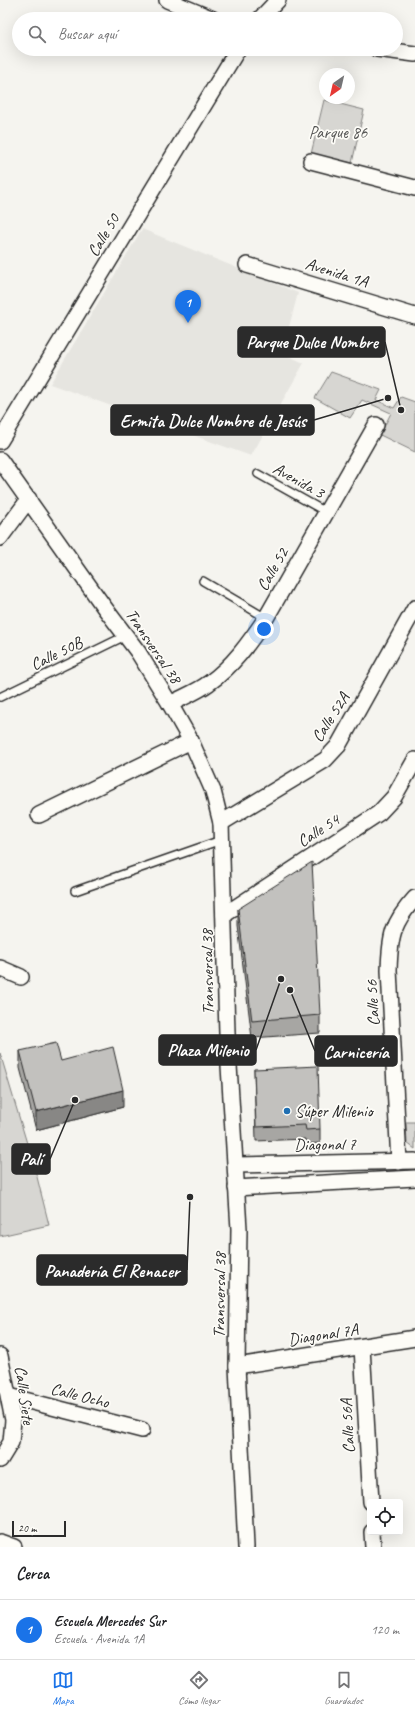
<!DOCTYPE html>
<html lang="es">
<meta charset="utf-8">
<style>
:root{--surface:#fff;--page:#f2f2f2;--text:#202124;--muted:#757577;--line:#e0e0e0;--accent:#1a73e8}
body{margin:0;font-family:Caveat,sans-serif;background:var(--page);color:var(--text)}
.controls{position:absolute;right:12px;bottom:12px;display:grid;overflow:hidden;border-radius:4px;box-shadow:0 4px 16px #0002}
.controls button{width:36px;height:36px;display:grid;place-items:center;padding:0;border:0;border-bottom:1px solid var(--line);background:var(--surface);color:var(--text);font:20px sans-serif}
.compass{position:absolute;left:319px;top:68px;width:36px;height:36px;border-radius:50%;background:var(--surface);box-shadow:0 4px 16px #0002;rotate:214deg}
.scale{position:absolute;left:12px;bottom:10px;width:54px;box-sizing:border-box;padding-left:4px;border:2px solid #2b2b2b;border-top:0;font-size:11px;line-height:14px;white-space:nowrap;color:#2b2b2b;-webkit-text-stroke:3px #fdfcf7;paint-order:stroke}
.you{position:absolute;left:264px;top:629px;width:14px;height:14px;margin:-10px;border:3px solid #fff;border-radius:50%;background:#1a73e8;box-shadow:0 0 0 6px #1a73e833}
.badge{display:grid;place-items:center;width:26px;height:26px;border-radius:50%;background:var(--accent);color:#fff;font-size:13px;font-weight:700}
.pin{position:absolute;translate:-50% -33px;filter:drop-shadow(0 1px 2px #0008)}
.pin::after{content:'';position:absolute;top:21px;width:14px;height:12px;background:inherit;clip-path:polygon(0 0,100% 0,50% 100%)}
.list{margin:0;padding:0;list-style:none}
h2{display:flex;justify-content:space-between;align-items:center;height:52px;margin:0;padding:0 16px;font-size:17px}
h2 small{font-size:13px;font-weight:400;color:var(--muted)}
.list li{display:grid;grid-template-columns:26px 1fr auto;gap:12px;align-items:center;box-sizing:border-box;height:60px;padding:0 16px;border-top:1px solid var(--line)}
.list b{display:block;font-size:15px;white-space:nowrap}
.list p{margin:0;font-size:13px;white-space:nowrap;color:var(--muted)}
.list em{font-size:13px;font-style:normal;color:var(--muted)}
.icon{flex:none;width:22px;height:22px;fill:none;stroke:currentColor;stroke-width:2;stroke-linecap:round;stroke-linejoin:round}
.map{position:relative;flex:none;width:415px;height:1547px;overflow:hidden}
.search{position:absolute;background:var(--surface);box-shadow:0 4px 16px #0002;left:12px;right:12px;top:12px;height:44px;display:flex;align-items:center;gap:10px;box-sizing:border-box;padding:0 14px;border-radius:22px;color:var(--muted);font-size:15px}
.sheet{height:112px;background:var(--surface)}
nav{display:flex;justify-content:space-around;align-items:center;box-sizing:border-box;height:56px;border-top:1px solid var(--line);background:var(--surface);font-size:11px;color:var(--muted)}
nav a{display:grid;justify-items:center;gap:2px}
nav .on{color:var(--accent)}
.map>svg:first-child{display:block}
.built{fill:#e6e5e0}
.green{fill:#d7d6d2;stroke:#81807e}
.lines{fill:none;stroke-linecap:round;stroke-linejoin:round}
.service-casing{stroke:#2b2b2b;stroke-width:10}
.minor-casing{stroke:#2b2b2b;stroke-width:18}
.service{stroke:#fdfcf7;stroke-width:7}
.minor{stroke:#fdfcf7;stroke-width:15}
.wall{fill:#a7a6a3;stroke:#2b2b2b}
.shaded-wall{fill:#888785;stroke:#2b2b2b}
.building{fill:#c2c1be;stroke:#2b2b2b}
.poi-dot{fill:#1f6fb2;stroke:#fdfcf7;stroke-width:1.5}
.labels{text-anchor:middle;stroke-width:3.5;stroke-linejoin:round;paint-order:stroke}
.park-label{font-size:17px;fill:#565655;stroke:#fdfcf7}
.street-label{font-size:17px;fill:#2b2b2b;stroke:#fdfcf7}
.poi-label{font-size:17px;fill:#2b2b2b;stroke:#fdfcf7;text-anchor:start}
.leader{fill:none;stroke:#2b2b2b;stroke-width:1.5}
.callout-dot{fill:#2b2b2b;stroke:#fdfcf7;stroke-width:1.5}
.callout{fill:#2b2b2b;stroke:#2b2b2b;stroke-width:1.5}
.callout-label{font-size:18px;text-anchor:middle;font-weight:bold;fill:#fff}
</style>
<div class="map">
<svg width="415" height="1547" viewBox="0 0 415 1547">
<rect width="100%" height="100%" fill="#f5f4ef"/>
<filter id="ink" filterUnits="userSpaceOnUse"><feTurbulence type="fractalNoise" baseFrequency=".025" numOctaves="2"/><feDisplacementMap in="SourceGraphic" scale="8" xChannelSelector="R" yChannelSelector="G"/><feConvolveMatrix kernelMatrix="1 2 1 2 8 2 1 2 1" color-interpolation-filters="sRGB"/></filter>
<g filter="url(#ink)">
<polygon class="built" points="142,229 298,293 282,353 304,363 251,456 50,384"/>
<g class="green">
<polygon points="324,100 364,110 352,163 311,154"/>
<polygon points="331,372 381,390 376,400 394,408 401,397 415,402 415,452 380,435 391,413 362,400 350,418 315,398"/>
<polygon points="0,1053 37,1177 49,1225 0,1236"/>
<polygon points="406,1122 415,1122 415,1149 407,1143"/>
</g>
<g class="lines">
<defs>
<g id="service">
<polyline points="258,474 326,512"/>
<polyline points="203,581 266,618"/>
<polyline points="0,697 125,636"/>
<polyline points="75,891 221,840"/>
</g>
<g id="minor">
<polyline points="167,0 213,19"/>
<polyline points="260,19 278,0"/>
<polyline points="377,49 415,54"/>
<polyline points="311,161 415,188"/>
<polyline points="247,265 415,316"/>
<polyline points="0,441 238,49"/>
<polyline points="0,460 104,607 138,652 170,704 191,741 213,791 221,823 227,1033 239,1229 237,1366 246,1547"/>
<polyline points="0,538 29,499"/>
<path d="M170,704C183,697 197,692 209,683C233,666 249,643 266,618L376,425"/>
<polyline points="39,815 191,741"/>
<polyline points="221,823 325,760 338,746 415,608"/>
<polyline points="224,915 379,813 394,797 415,760"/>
<polyline points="0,968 21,977"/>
<path d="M399,1162L389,970C390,937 392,923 415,898"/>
<polyline points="236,1165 415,1161"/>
<polyline points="236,1188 415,1178"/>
<polyline points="362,1347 371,1502"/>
<polyline points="0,1356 13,1420 11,1442 0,1460"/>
<polyline points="237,1366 415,1338"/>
<polyline points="9,1396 142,1430"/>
<polyline points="372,1532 373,1547"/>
<polyline points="0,1542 14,1547"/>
</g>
</defs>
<use href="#service" class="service-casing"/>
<use href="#minor" class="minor-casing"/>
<use href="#service" class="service"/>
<use href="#minor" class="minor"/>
</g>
<g class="wall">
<polygon points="238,909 320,1015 320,1033 252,1038 238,926"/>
<polygon points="20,1051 61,1061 123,1107 36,1130 20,1068"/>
<polygon points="254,1069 320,1129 320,1143 306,1144 305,1139 256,1141"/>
</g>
<polygon class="shaded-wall" points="123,1090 123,1107 36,1130 36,1112"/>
<g class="building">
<polygon points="312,862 320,1015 252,1021 238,909"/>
<polygon points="56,1043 61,1061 113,1047 123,1090 36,1112 20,1051"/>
<polygon points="318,1066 320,1129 306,1130 305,1125 256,1127 254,1069"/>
</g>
</g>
<circle class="poi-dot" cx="287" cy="1111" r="4"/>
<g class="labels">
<g class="park-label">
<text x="338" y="138">Parque 86</text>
</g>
<g class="street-label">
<text transform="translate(103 235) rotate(-59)" y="6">Calle 50</text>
<text transform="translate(337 272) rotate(17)" y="6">Avenida 1A</text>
<text transform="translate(299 480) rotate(29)" y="6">Avenida 3</text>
<text transform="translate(272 569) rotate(-60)" y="6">Calle 52</text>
<text transform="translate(154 646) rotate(56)" y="6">Transversal 38</text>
<text transform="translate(56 653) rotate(-26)" y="6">Calle 50B</text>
<text transform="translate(330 717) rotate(-57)" y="6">Calle 52A</text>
<text transform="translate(318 830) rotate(-33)" y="6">Calle 54</text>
<text transform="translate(207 972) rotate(-91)" y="6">Transversal 38</text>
<text transform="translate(372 1003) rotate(-93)" y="6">Calle 56</text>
<text transform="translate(325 1144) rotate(-1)" y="6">Diagonal 7</text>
<text transform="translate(219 1295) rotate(-89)" y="6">Transversal 38</text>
<text transform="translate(323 1334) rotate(-9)" y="6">Diagonal 7A</text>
<text transform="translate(25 1395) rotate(82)" y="6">Calle Siete</text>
<text transform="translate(80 1395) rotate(14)" y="6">Calle Ocho</text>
<text transform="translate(347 1426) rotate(-93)" y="6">Calle 56A</text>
</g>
<g class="poi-label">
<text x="295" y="1117">Súper Milenio</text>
</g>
</g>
<path class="leader" d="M401 410L385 342M388 398L314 420M281 979L256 1050M290 990L315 1051M75 1100L50 1159M190 1197L187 1270"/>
<g class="callout-dot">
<circle cx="401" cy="410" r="4"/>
<circle cx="388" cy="398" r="4"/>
<circle cx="281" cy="979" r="4"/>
<circle cx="290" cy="990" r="4"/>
<circle cx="75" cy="1100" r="4"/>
<circle cx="190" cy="1197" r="4"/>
</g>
<g class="callout">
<rect x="238" y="327" width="147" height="30" rx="4"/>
<rect x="111" y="405" width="203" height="30" rx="4"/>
<rect x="159" y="1035" width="97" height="30" rx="4"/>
<rect x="315" y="1036" width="82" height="30" rx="4"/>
<rect x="12" y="1144" width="38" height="30" rx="4"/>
<rect x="37" y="1255" width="150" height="30" rx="4"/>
</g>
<g class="callout-label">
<text x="312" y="348">Parque Dulce Nombre</text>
<text x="213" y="427">Ermita Dulce Nombre de Jesús</text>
<text x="208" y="1056">Plaza Milenio</text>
<text x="356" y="1058">Carnicería</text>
<text x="31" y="1165">Palí</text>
<text x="112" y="1277">Panadería El Renacer</text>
</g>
</svg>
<div class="controls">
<button><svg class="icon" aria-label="locate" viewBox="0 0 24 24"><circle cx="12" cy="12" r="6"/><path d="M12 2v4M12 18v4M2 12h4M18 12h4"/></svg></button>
</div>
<svg class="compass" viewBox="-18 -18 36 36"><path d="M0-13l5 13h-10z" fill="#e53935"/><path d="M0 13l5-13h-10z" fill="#757577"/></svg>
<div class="scale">20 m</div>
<div class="you"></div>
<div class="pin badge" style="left:188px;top:323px">1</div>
<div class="search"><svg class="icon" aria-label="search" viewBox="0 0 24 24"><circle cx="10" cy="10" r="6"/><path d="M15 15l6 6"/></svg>Buscar aquí</div>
</div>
<section class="sheet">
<h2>Cerca<small></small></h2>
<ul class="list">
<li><span class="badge">1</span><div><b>Escuela Mercedes Sur</b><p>Escuela · Avenida 1A</p></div><em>120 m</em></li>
</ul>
</section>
<nav>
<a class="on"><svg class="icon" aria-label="map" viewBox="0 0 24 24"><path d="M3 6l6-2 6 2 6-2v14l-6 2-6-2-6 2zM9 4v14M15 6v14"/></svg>Mapa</a>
<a><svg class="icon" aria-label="directions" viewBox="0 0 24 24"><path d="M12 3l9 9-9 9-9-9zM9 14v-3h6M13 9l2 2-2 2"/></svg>Cómo llegar</a>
<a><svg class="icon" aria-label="saved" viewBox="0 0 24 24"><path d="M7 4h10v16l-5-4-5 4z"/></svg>Guardados</a>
</nav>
